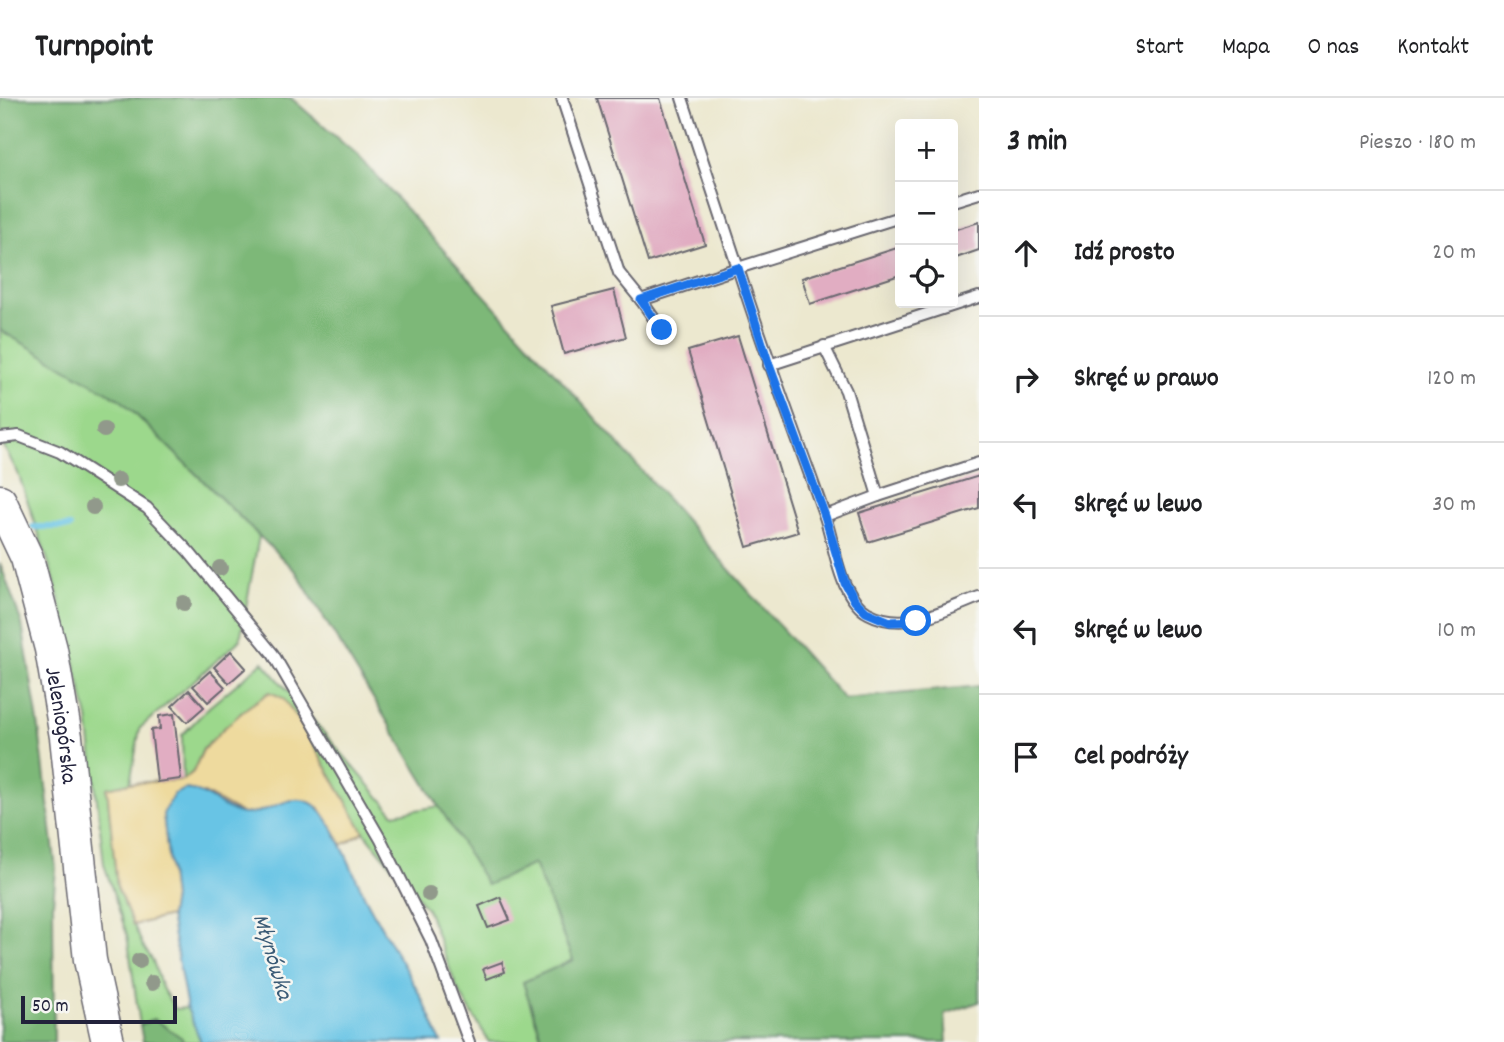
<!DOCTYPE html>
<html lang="pl">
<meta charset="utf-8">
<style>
:root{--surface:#fff;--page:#f2f2f2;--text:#202124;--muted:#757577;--line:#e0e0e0}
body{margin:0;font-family:Dekko,sans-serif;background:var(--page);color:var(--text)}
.controls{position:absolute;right:21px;top:21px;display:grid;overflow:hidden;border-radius:7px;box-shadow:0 7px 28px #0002}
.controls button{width:63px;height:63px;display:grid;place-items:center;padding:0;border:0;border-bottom:2px solid var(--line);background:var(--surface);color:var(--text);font:35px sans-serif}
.scale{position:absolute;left:21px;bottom:18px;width:156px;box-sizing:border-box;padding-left:7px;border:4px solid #22223b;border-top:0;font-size:19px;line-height:24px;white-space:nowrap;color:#22223b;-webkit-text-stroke:5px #f6f6f2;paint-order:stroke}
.stop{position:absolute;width:21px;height:21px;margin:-16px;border:5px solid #1a73e8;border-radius:50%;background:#fff}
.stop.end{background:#1a73e8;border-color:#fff;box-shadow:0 2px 7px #0008}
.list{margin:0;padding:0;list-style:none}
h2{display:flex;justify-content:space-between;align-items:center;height:91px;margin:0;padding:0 28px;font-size:30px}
h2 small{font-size:23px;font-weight:400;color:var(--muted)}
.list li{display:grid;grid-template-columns:46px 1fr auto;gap:21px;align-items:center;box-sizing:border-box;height:126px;padding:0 28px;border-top:2px solid var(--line)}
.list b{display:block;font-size:26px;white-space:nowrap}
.list em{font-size:23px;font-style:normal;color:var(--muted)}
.icon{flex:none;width:38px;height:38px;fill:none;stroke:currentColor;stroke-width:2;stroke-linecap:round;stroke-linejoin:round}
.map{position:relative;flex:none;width:979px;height:944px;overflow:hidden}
header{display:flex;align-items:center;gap:42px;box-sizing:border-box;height:98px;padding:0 35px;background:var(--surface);border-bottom:2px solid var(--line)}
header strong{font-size:33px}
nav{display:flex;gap:38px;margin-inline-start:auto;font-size:24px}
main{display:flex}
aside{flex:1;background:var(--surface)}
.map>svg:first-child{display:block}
.green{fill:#9cd88c;stroke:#5f7d64;stroke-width:2}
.forest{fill:#7db878;stroke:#506d5a;stroke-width:2}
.sand{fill:#eeda9e;stroke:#887e6c;stroke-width:2}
.water{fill:#67c4e5;stroke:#447390;stroke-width:2}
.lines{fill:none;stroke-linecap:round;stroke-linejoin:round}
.stream{stroke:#67c4e5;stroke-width:6}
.building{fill:#e1adc2}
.lane-casing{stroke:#69676f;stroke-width:14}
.secondary-casing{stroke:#69676f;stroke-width:35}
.lane{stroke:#fff;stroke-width:10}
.secondary{stroke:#fff;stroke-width:32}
.tree{fill:#91998b}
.route{stroke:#1a73e8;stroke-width:9}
.labels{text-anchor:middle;stroke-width:5;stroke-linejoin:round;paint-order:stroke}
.street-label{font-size:23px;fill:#22223b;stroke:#f6f6f2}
.water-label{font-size:24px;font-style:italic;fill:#3a5b76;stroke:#f6f6f2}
</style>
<header>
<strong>Turnpoint</strong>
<nav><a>Start</a><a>Mapa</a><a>O nas</a><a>Kontakt</a></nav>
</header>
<main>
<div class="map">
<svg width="979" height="944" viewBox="0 0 979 944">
<rect width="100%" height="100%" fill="#f6f6f2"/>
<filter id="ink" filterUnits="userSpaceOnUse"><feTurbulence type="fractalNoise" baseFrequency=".0143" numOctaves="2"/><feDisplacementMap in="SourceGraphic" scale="14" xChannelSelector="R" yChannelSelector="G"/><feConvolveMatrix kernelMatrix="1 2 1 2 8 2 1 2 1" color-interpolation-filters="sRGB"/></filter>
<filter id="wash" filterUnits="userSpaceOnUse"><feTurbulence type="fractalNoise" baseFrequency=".00686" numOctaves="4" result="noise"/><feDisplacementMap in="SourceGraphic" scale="28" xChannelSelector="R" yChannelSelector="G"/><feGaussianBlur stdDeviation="1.57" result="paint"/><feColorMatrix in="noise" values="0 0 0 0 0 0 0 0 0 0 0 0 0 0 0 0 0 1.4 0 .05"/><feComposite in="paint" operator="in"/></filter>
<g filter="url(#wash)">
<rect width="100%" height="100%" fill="#ece8cf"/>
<g class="green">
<polygon points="0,232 121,302 259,438 240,542 140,630 130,685 107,690 117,789 143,848 153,863 162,890 175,911 187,910 201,944 183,944 181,940 154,921 140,927 127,837 104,766 88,620 54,481 18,375 0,342"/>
<polygon points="263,564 394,716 439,708 534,765 573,863 523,884 543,944 489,944 457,890 427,811 364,734 307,636 242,614 203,651 193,674 183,682 182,637 209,609"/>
</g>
<g class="forest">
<polygon points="0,0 291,0 360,60 565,286 844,601 979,588 979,904 945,916 947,944 543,944 523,884 573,862 534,766 487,787 296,474 121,302 0,232"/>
<polygon points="0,465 22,526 39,631 56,771 53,805 54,944 0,944"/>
<polygon points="154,921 182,940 183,944 143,944 140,927"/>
</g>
<polygon class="sand" points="270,594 283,600 298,621 364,734 342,747 319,709 242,716 204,695 163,716 173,800 170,818 133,827 117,789 107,690 130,685 183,682 193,674 203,652 222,632 248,609"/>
<path class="water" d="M186,691C208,693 223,714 244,716C267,717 289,693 311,705C332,715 354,779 366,801C385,838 408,873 426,909C432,921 436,933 441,944H201L187,910L170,818L173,800L163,716L174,696Z"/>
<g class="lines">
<polyline class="stream" points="33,429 70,429"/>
</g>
<g id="blocks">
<g class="building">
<polygon points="597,0 660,0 705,146 648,164"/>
<polygon points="979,124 979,152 953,161 953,132"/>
<polygon points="900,149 900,177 810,206 802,180"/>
<polygon points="614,192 626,239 564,256 551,208"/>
<polygon points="738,238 798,434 747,449 688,253"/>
<polygon points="979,378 979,410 868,444 859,415"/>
<polygon points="231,553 246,570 229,585 214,569"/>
<polygon points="210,573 225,589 208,604 193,588"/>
<polygon points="189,592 204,609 187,624 172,608"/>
<polygon points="174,616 181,681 157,684 151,632 160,631 159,618"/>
<polygon points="500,799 510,822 488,830 479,808"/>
<polygon points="502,864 505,874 487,881 483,871"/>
</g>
</g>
</g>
<g filter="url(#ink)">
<use href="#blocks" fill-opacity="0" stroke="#69676f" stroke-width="2"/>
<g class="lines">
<defs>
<g id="lane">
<path d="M562,0L619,175L641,202L738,170C764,253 795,334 824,416C832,438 835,465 845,487C850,497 858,510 868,515C905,535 944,512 979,499"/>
<polyline points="682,0 738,170 900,119"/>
<polyline points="953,103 979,95"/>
<polyline points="641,202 662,232"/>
<polyline points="824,248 846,293 878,398"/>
<polyline points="769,267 979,199"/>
<polyline points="0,340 19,338 60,354 147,410 189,454 273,556 381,742 431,842 469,944"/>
<polyline points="825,418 878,398 979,365"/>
</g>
<g id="secondary">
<path id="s1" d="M0,403L27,460L51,551L66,639L90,862L108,944"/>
</g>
</defs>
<use href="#lane" class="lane-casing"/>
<use href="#secondary" class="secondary-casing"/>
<use href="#lane" class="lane"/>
<use href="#secondary" class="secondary"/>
</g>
<g class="tree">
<circle cx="104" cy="332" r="8"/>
<circle cx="118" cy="382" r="8"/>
<circle cx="93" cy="409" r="8"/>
<circle cx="220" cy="470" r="8"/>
<circle cx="184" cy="505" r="8"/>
<circle cx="429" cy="796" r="8"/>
<circle cx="139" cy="863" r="8"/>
<circle cx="152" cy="885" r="8"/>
</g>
</g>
<g class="lines" filter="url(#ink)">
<polyline class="route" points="662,232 641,202 738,170 769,267 825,418 845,485 855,503 866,514 890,524 916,523"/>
</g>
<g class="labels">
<g class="street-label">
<text dy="8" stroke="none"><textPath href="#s1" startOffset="234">Jeleniogórska</textPath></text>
</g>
<g class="water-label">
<text transform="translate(274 858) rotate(73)" y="8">Młynówka</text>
</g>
</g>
</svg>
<div class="controls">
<button>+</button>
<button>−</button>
<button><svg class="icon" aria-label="locate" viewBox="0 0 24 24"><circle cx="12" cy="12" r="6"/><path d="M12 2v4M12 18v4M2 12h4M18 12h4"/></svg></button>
</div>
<div class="scale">50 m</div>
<div class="stop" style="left:916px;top:523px"></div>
<div class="stop end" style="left:662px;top:232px"></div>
</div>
<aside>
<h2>3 min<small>Pieszo · 180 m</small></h2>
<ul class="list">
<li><svg class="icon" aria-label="ahead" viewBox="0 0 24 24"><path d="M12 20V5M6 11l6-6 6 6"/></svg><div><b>Idź prosto</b></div><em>20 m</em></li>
<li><svg class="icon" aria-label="right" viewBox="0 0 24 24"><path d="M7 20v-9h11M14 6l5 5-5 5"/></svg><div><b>Skręć w prawo</b></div><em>120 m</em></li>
<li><svg class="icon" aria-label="left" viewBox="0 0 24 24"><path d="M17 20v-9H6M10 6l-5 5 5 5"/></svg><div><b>Skręć w lewo</b></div><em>30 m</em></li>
<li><svg class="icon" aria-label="left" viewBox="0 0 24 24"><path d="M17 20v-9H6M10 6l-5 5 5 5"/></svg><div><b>Skręć w lewo</b></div><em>10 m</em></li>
<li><svg class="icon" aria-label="arrive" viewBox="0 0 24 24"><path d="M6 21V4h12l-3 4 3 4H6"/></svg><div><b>Cel podróży</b></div></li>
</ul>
</aside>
</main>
